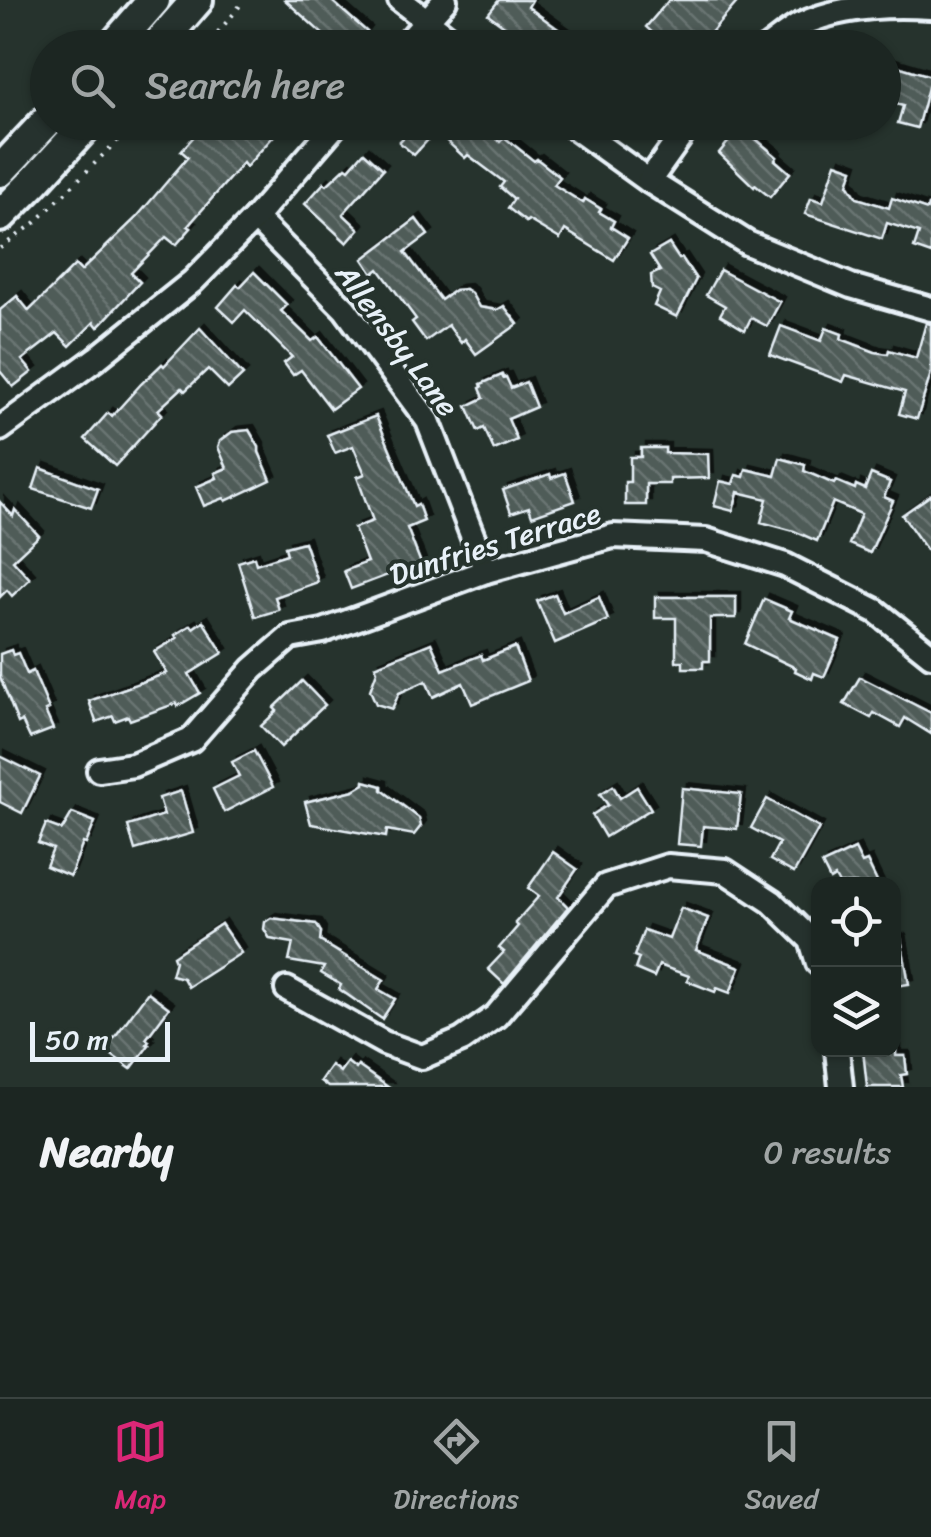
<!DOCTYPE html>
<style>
:root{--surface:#1c2622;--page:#29322f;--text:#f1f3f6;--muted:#a0a5a5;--line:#3a4340;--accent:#db2777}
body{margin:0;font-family:Sriracha,sans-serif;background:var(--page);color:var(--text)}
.controls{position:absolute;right:30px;bottom:30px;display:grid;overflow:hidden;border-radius:20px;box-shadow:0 2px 8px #0004}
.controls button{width:90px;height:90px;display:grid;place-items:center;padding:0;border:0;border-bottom:2px solid var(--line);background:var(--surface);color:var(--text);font:50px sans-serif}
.scale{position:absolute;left:30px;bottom:25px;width:140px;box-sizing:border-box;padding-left:10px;border:5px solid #e8f1f8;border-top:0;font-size:28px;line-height:35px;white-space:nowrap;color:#e8f1f8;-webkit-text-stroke:8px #26332d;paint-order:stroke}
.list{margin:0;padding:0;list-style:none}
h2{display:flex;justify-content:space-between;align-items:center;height:130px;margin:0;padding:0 40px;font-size:42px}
h2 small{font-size:32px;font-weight:400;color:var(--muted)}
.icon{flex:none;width:55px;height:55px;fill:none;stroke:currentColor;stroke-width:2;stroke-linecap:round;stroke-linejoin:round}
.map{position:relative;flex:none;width:931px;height:1087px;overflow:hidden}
.search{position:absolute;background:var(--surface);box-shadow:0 2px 8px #0004;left:30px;right:30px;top:30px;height:110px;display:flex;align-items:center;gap:25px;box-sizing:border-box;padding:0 35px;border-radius:55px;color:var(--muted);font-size:38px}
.sheet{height:310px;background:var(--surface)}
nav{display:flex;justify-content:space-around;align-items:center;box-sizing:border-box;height:140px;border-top:2px solid var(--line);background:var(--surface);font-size:28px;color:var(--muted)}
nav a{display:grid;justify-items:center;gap:5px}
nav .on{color:var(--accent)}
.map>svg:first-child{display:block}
.building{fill:url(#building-back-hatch);stroke:#e8f1f8;stroke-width:2.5;filter:url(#shadow)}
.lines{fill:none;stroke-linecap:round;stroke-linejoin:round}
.minor-casing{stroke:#e8f1f8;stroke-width:30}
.secondary-casing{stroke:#e8f1f8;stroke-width:38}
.path{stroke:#e8f1f8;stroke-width:4;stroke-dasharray:2.5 8;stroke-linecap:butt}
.minor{stroke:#26332d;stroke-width:22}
.secondary{stroke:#26332d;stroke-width:30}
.labels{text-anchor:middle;stroke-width:8;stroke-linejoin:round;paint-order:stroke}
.street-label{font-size:30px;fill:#e8f1f8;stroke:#26332d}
</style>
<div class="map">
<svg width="931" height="1087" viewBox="0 0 931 1087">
<defs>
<pattern id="building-back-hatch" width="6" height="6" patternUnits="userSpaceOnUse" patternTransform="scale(2.5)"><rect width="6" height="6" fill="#505c59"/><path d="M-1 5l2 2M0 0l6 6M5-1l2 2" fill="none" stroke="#697472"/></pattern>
<filter id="shadow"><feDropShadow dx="5" dy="-5" stdDeviation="0" flood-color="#0009"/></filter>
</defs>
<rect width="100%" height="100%" fill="#26332d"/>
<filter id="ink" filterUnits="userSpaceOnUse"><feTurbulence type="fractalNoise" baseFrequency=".01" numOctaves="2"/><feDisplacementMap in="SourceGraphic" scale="20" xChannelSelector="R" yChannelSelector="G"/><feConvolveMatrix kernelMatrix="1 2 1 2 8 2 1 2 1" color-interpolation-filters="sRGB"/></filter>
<g filter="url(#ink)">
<g class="building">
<polygon points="285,0 331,0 367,32 354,48 338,48"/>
<polygon points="499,0 532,0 528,7 584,48 534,48 488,14"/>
<polygon points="669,0 739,0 708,36 711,39 704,48 679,48 670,40 666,45 646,27"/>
<polygon points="884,62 931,76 917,128 898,123 903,106 884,101"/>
<polygon points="212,122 286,122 246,167 243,163 188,226 191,228 176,245 166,237 131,273 140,282 98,327 94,322 70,346 57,333 22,360 32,372 13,387 0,371 0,310 17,296 29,311 75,265 81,271 136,218 188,157 181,151 197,133 200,136"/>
<polygon points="388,122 478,122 500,142 504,137 534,161 537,159 560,177 554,185 583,203 585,199 601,209 599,212 614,221 611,227 628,238 614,260 565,230 560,239 528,220 526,222 508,208 514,199 500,187 504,182 468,155 465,158 436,131 414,155 399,142 404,137"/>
<polygon points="745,122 770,122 756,139 777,157 775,160 790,173 770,197 755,185 754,187 719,153"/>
<polygon points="364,152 383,169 343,214 359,229 347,243 305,204 324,183 327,185 346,167 349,169"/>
<polygon points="836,163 853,169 848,184 857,198 889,208 892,198 927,210 928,206 931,206 931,254 914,248 919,233 887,223 882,239 805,214 811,198 823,202"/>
<polygon points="416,219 428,235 405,252 441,300 455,290 465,289 471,293 479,307 497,310 504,306 518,324 476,354 465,339 461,343 448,325 426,341 412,322 416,319 379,269 373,274 363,259"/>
<polygon points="669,244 679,259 682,258 696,279 677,317 654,306 660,292 652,288 651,275 660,271 650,255"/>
<polygon points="720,270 780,302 767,326 751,318 745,330 720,315 725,306 706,295"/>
<polygon points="254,272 287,305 281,311 312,341 318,337 358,389 331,409 301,370 293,375 284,363 292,357 245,310 234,322 218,307 237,285 240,287"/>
<polygon points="926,323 931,324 931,373 917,419 899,414 905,392 846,375 843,382 770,355 781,326 821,341 826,328 842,334 841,339 875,352 888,354 889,350 916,358"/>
<polygon points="200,328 243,375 228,389 208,369 185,391 182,388 158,410 162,414 115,466 85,439 108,413 112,416 141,384 162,364 164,366"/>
<polygon points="502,375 503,378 506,377 511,388 526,382 536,407 508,419 517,440 494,450 484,428 478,431 467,406 484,398 480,388 482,387 481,384"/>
<polygon points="376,416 414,506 418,504 424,521 407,528 422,566 408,572 406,568 351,589 344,571 367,562 354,528 373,521 357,477 365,474 353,446 335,453 327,435"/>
<polygon points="249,430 259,447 259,452 271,480 226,501 224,498 204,506 196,487 217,478 215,473 227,468 218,447 220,441 232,432"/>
<polygon points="641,448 665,448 665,453 708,454 709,478 670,479 670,484 646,484 646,505 625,505 625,482 630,482 630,457 641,457"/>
<polygon points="780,458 805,465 804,471 834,484 836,481 855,489 856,485 865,489 871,474 890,482 884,497 893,501 870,553 849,544 861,514 833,502 817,541 794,531 761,522 767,499 738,492 733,511 714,506 720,481 733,484 736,475 744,477 746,469 775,476"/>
<polygon points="40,468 98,489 91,508 33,489"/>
<polygon points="565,473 575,501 532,516 529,507 511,513 503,490 550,474 551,478"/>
<polygon points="931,495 931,556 902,515"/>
<polygon points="0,502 13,516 15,510 39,536 13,560 30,579 12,596 7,590 0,597"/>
<polygon points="304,542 318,582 275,597 279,610 255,617 238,562 254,557 256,564 287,554 285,547"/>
<polygon points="555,594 563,613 599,597 608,620 555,643 537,601"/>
<polygon points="655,597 736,597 736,618 710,618 710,661 703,661 703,668 683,668 683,661 676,661 676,618 655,618"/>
<polygon points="764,599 792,611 789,618 840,640 824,677 814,673 812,679 795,671 796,668 745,644"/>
<polygon points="203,621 223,653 189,674 200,693 178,706 177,703 130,720 128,716 115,721 113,716 96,722 89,701 167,673 154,652 177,638 175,635 191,625 193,628"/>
<polygon points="431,643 443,670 481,655 483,660 515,647 528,681 472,704 463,683 433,697 426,681 399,693 392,709 376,704 370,690 377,671 375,666"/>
<polygon points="11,650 13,655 18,653 27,674 33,671 49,709 45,711 53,729 30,738 22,721 18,723 0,677 0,654"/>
<polygon points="860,677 931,713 931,734 905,718 900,727 874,713 871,718 844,704"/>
<polygon points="302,681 325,705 281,747 261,726 277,711 274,708"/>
<polygon points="254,751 273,787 224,812 213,789 239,776 232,762"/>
<polygon points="0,756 40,776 22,813 0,802"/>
<polygon points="364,781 382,786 382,790 419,818 421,826 414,835 387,830 386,837 311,824 305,802 354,790 364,784"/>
<polygon points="613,786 620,798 637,787 651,809 605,837 592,815 608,805 600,794"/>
<polygon points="682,788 741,794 737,829 703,826 701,846 677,844"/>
<polygon points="181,791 193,833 135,850 128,826 164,815 159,798"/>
<polygon points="767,799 819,828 794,873 770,860 779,843 751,828"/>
<polygon points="72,813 95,822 86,844 83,843 70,876 46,866 53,849 38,843 46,824 62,830"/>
<polygon points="855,849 862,863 867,861 878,884 839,884 835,877 830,880 822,864"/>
<polygon points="553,852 577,869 558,897 568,907 504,984 488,969 504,952 499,948 518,926 515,923 539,896 528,888"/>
<polygon points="681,908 708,918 696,950 740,967 730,993 717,988 715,992 687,981 689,976 659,965 654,977 635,969 639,958 634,956 644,930 669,939"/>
<polygon points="271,918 316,924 321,932 320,941 384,980 378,989 395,999 382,1019 339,989 341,985 321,973 324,967 289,961 293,943 270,939 264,929 265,922"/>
<polygon points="221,924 241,953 188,987 183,978 171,975 175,961 173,956"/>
<polygon points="894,939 901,939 909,984 894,986"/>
<polygon points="148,992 169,1008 146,1039 149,1041 147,1044 149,1045 131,1069 105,1050"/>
<polygon points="863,1050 896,1050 896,1056 905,1056 907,1074 901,1075 903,1087 867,1087"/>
<polygon points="347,1062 356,1069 358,1066 388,1087 328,1087 320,1081 331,1065 340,1072"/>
</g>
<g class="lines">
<defs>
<g id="minor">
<polyline points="400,0 462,48"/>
<polyline points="403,48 445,0"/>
<path d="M767,48C778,40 789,31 800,25C840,6 888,4 931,7"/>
<polyline points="567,122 649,181 747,243 851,286 931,309"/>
<polyline points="649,181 691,122"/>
<polyline points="255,218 345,309 428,421 486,571"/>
<polyline points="0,429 97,358 193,281 255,218 338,122"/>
<polyline points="99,770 133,765 191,740 253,669 290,637 323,631 486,571 613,536 706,540 785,565 876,611 931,655"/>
<polyline points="287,989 384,1043 422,1057 462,1040 496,1016 606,886 668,866 725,871 772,902 811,940 818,963"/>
<polyline points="837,1050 841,1087"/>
</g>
<g id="secondary">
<polyline points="112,48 154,0"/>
<polyline points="155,48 197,0"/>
<polyline points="0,171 48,120"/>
<polyline points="0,216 33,183 89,122"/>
</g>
</defs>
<use href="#minor" class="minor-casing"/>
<use href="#secondary" class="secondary-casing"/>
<g class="path">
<polyline points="204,48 237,10 243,0"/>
<polyline points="0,248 35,223 136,122"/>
</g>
<use href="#minor" class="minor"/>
<use href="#secondary" class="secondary"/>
</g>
</g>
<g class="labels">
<g class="street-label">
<text transform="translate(397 340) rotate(53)" y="10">Allensby Lane</text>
<text transform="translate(495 544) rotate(-17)" y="10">Dunfries Terrace</text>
</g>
</g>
</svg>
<div class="controls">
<button><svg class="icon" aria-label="locate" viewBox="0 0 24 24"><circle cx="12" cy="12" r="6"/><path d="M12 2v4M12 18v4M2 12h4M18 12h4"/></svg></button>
<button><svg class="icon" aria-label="layers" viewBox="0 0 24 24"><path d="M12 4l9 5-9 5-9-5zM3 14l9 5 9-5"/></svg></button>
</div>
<div class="scale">50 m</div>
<div class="search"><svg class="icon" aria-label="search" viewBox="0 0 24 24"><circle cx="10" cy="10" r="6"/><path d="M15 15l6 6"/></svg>Search here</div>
</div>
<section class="sheet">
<h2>Nearby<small>0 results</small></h2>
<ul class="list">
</ul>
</section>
<nav>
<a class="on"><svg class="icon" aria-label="map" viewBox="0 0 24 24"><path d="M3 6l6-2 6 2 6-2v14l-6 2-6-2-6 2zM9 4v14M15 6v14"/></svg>Map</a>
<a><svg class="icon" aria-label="directions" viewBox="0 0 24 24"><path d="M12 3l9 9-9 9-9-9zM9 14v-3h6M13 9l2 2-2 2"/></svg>Directions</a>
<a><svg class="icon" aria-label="saved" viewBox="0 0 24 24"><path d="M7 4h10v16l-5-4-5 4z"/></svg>Saved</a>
</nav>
